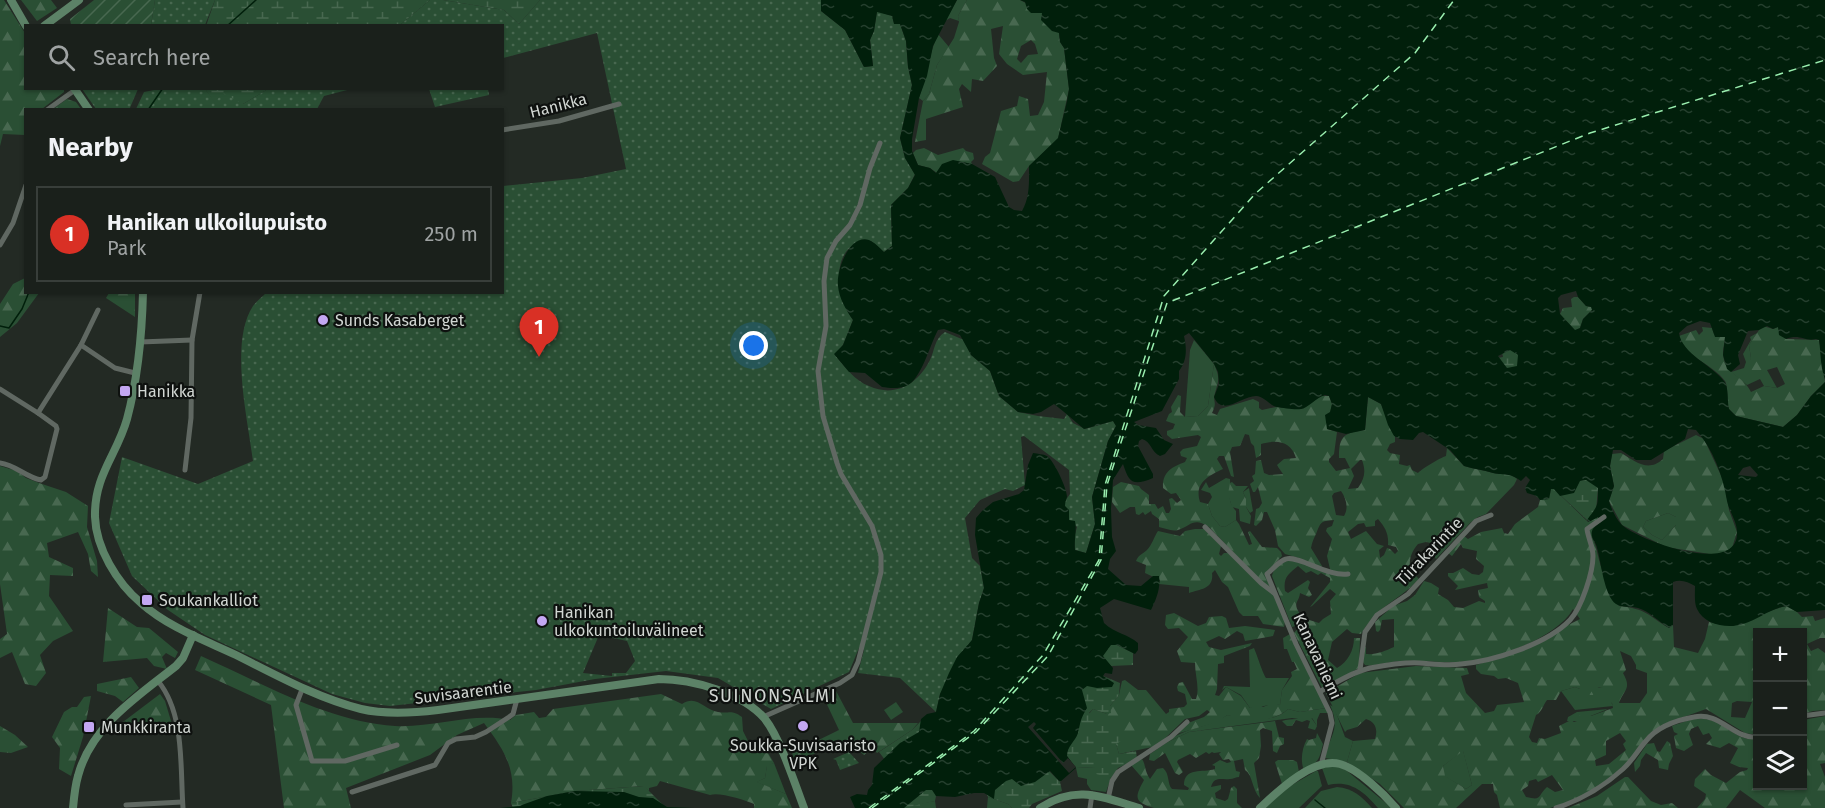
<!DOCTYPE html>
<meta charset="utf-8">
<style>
:root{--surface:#1a201b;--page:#232824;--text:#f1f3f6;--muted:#9fa3a3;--line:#383e3a;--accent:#d93025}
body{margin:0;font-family:"Fira Sans",sans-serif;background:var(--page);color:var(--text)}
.controls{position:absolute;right:18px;bottom:18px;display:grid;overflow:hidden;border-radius:0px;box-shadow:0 2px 4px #0004}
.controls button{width:54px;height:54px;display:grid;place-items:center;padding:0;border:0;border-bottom:2px solid var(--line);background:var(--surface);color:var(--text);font:30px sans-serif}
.you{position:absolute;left:754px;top:346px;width:21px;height:21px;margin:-15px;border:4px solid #fff;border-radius:50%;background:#1a73e8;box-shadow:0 0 0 9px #1a73e833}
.badge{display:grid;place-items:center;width:39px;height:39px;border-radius:50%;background:var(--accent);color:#fff;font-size:20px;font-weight:700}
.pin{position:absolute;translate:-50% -50px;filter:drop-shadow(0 2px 3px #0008)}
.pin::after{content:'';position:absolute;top:32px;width:21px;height:18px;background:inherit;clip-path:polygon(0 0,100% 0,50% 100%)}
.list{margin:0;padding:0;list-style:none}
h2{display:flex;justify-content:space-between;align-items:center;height:78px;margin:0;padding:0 24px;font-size:26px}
h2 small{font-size:20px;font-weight:400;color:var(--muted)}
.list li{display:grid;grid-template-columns:39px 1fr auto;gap:18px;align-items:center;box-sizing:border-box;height:96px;margin:0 12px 12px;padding:0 12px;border:2px solid var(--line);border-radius:0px}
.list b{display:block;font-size:22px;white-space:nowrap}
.list p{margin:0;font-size:20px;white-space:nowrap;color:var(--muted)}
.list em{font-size:20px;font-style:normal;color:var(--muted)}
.icon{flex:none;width:33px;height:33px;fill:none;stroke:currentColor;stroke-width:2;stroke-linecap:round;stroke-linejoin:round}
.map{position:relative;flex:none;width:1825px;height:808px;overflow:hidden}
.search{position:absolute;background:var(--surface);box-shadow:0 2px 4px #0004;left:24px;top:24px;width:480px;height:66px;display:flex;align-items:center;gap:15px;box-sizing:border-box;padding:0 21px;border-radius:0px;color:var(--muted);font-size:22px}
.panel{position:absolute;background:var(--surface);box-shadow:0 2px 4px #0004;left:24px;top:108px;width:480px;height:186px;border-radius:0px}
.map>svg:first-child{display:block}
.grass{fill:#2a4f34}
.forest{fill:url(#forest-firs);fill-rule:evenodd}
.wetland{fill:url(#wetland-marsh)}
.park{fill:url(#park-dots);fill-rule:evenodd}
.garden{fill:url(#garden-furrows)}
.water{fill:url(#water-ripples);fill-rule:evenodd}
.pier{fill:#232a24}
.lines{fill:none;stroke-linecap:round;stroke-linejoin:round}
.stream{stroke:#011f0b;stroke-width:1.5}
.ferry{stroke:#99edae;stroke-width:1.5;stroke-dasharray:8 6;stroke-linecap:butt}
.street{stroke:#606862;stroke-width:5}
.secondary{stroke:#5c8267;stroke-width:8}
.poi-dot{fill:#c3a7f2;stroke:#0e110f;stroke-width:2}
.labels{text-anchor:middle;stroke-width:4.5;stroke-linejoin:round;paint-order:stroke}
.street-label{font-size:16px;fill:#d1d6d2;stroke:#0e110f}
.poi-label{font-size:16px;fill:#d1d6d2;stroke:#0e110f;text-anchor:start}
.neighbourhood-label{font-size:18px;letter-spacing:1.5px;fill:#d1d6d2;stroke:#0e110f}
</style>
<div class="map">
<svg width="1825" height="808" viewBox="0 0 1825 808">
<defs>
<pattern id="forest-firs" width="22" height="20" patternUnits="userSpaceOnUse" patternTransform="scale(1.5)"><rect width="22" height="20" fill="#2a4f34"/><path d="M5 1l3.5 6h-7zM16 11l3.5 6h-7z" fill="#486850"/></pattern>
<pattern id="wetland-marsh" width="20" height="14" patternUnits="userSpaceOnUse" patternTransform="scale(1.5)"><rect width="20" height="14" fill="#2a4f34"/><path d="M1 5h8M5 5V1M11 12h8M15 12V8" fill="none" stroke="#486850"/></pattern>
<pattern id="park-dots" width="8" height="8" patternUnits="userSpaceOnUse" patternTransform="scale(1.5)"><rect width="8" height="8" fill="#2a4f34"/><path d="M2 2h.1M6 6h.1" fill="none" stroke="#486850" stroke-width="1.8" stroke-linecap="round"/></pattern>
<pattern id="garden-furrows" width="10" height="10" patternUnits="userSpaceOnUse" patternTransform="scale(1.5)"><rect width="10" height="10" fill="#2a4f34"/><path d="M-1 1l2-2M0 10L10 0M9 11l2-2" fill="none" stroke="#486850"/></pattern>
<pattern id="water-ripples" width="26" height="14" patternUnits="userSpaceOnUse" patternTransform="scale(1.5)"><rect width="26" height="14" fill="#011f0b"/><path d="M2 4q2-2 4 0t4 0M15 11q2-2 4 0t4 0" fill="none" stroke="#253f2e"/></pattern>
</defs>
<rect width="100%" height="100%" fill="#232a24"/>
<g class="grass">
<polygon points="957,0 967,0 958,16 959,21 950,18 945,21"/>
<path d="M938,34L949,47L937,65L929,94L923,101L919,98C926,77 929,54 938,34Z"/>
<polygon points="1757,333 1749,345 1751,358 1749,370 1767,370 1777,388 1764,386 1760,379 1747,385 1731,372 1744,368 1746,362 1743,354 1751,340 1750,337"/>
<polygon points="1194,340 1214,364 1208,406 1198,416 1185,417 1190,350"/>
<path d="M1226,478L1230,479C1231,492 1226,500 1236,511V520L1225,527L1220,526L1212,516L1208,504L1212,497L1210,493L1201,490L1206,482L1209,488Z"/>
<polygon points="1249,488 1253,511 1250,513 1246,507 1246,499 1243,492"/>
<polygon points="1668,513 1676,517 1676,525 1662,540 1652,535 1643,527 1646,521"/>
<path d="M1254,648C1257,655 1263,674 1266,678H1289L1282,690L1280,705C1270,704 1261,707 1250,708L1241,695L1226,687L1222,690L1224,686L1250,687L1249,650Z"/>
<polygon points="1575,687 1580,689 1604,687 1613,706 1575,710 1561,691"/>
<polygon points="896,702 903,712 891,720 884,710"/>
<path d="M1330,705L1334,707L1345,737L1353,741L1347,762L1325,758C1330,734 1341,730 1330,705Z"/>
<path d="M1326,708L1328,713H1320L1317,720V726L1312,718L1305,720L1292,718L1189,732L1166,743C1185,726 1208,729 1227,715C1247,718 1272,725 1288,709L1300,712Z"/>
<polygon points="1608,709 1578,721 1567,721 1568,717 1577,712"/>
<polygon points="1463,750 1472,785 1466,789 1444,776 1443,766"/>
<polygon points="774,763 786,794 756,782 765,778 767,765"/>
<polygon points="1094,767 1111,778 1106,792 1091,790 1087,784 1087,779 1078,777 1076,768"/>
<path d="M1328,767H1340L1347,771L1392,808H1378C1364,792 1351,780 1328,785L1322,768Z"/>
<polygon points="1316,771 1318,771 1322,786 1299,808 1264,808 1285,789"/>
<path d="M1337,787C1353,788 1362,797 1372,808H1305L1321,791Z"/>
</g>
<g class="forest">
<polygon points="0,0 4,0 25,33 26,88 64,89 64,92 42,109 26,110 25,135 3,134 0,146"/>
<polygon points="21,0 51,0 57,8 37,21"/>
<path d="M967,0H1020L1042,12L1059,33L1060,42L1064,48L1069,89L1058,139L1029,166L1019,181L1013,182L982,164L985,157L990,153L1001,111L1017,106L1019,96L1028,99L1030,116L1038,115L1044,102L1047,72L1023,75L1007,64L999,54L1003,26L991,29L994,58L997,66L983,81L972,79L971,92L962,84L959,89L963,107L926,119V140L915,142L923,101L929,94L937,65L954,38L959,22L958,16ZM1031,40L1035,44L1038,54L1028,55L1021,63L1017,59L1021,46Z"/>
<polygon points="67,99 76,102 81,109 53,109"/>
<path d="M924,148L938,155L963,148L966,151L973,153L974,159L971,162L972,164C955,161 947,157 937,173L930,168L918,165L913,153L916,150Z"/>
<polygon points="25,278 26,292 39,293 17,323 0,337 0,304 13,284"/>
<polygon points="109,293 135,293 135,317 106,298"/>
<polygon points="1574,297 1578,297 1586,306 1592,307 1592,310 1583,319 1580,328 1575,331 1560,314 1563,308 1572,307 1571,299"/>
<path d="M1763,326L1773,329L1778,327L1786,339L1819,340C1822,354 1823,368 1825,382L1811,396L1797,415L1783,427L1736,416L1729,409C1727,403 1728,385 1725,381C1713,364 1686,358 1679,336L1696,330L1699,335L1703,331L1702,327L1712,328L1714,334L1719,337H1725C1725,342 1723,347 1723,352C1723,374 1743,375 1751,392L1764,386L1777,388L1785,384L1777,367L1767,370H1749L1747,367L1751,358L1749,345L1759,330Z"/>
<path d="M1214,364C1220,378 1219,379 1215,393C1212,402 1218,401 1212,413L1217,415L1220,409L1253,399L1259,402V408L1262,410L1276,407L1301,409L1321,396H1329L1332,404L1327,429L1337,432L1334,454L1329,459V462L1336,471L1350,468L1345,458H1339C1339,436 1343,433 1365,430L1368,397L1381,404L1395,437V442L1390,444L1387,450L1390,453L1400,455L1399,464L1407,466L1410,465L1412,470L1418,473C1423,468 1440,458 1446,456L1447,448L1464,466C1474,469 1483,470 1493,473C1502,475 1509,472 1517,479L1514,485L1486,514L1478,517L1470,523L1436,559L1432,553L1436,548L1435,544L1426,542L1418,544C1411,552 1409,559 1410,570L1419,579C1407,592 1396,598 1382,609C1374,616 1367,624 1361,634L1352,633L1347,629L1332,642L1328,660L1337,668C1348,662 1354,650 1354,638H1360L1359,668L1322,688L1294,633L1306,619L1319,623L1323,619L1331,614L1330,601L1336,594L1330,589L1312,606L1310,607L1330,582V578L1321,573L1318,575L1311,571L1306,573L1298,566C1288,574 1283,578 1285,591L1288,593L1308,580L1310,582L1308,588L1312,595L1309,597L1300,593C1299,603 1292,602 1300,614L1298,625L1292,627L1272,576C1275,563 1288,560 1299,558L1285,554L1278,546L1275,530L1267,512H1264L1262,520L1256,526L1254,525L1256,509L1259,508L1262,503L1258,487L1255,492H1253L1250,484L1254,481L1252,476L1255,474L1256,461L1261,460L1264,473L1269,475L1283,474L1277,465L1284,459L1296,458C1291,442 1278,439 1261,444V455L1256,458L1254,446L1251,443L1249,435L1245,434L1240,446L1232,447L1230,452L1234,477L1231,476L1224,456H1219L1217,459L1223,469C1208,476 1194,483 1200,502L1208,504L1212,516L1220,526L1225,527L1236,520L1239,524L1249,545L1252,544L1248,532L1250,531L1262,547L1277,548L1281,552L1282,556L1265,574L1271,588L1260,580L1209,527C1193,517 1192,525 1178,530C1172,532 1165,528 1159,527V519L1152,514L1151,511L1145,515L1143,512L1139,515L1136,514L1135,507H1130L1120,513L1112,502L1113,487L1121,482L1139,486L1141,489L1149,495V504H1155L1158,509L1163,506L1166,513H1169L1171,509L1169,499L1172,498L1177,503L1181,500L1176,493L1171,494L1163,488C1162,472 1172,467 1185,462L1187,458L1181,456L1180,452L1183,449L1197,446L1201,437L1198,435L1172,439L1167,435V431L1173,429L1175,424L1166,421L1169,414L1172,412L1171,407L1178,395L1181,396L1180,412L1185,417L1198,416L1208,406ZM1360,460H1362C1366,471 1365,478 1358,488L1348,489L1354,476L1351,469ZM1341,491C1346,498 1349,508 1344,516L1336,515L1332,496L1334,493ZM1378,519C1385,527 1389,534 1388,545L1396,547L1398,551L1395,554L1390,549L1387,548L1384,555L1380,558L1379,550L1384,546L1377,544L1366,531L1351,539L1348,532L1358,524L1364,523L1366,527L1375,526V521ZM1334,520L1332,526L1327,528L1326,531L1332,539L1327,556L1330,569H1321L1322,566L1311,548C1312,542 1314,538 1316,534C1321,522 1320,521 1334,520Z"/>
<path d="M1696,435L1704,439L1724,482L1729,510L1737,532L1732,548L1725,553L1716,555L1666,547L1622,525L1609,501L1614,486L1610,466L1612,454L1621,453C1635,461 1648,473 1663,459L1664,451ZM1668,513L1676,517V525L1662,540L1652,535L1643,527L1646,521Z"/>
<polygon points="0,466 17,471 26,478 42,484 66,492 88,506 87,527 97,561 98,577 91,571 88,554 78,532 47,543 49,557 73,568 73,576 50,575 49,596 73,631 53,641 40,655 46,673 36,686 25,684 12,652 0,658 0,639 7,634 0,584"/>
<polygon points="1232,482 1236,486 1248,486 1243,492 1246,499 1246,507 1251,516 1250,524 1240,521 1239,509 1232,507 1228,494 1230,483"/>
<path d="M1551,489H1554L1588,522L1598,517L1601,522L1595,526L1592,537C1597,548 1598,558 1602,570C1607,582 1613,594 1619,606C1647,609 1647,615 1669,628L1673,625L1674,647L1698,653L1705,639L1709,622C1741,631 1758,612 1787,606L1797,612L1802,617L1813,616L1815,621L1825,618V638H1820L1807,644L1811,651L1818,648L1825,653V710L1813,711L1803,714L1802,632H1758L1757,735L1745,733L1706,709L1664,724L1625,765L1598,787L1573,800L1550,808H1500L1497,795L1494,792L1493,784H1482L1456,808H1404L1380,784L1347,762L1353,741L1375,739C1378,730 1376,722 1366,719L1357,727L1347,730L1345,732L1326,693L1360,673L1416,666L1467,668L1469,674L1461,676L1466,693L1485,713L1494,711L1497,705L1524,702L1518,683L1506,678L1498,679L1494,676L1481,674L1476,669V665L1513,653L1580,619L1573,609C1556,639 1494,660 1460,662C1440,663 1421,660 1401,661C1391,661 1372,667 1365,665L1363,662L1364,647H1366V654C1376,655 1385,651 1394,647V619L1382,620L1380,630L1378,632L1376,631L1375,622L1393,606L1407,601L1415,595L1424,581L1431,583L1439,588L1438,594L1448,600L1454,607L1463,608L1479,601L1485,603V601L1479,597L1478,590L1488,588L1487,583L1455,590L1458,586L1448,576V573H1453L1463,568L1472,574L1479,575L1483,572L1484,566L1476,559L1477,551L1463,548L1461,544L1452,556L1448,553L1464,536L1468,539L1481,532L1502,528L1504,533L1508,534L1515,524L1538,507L1540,500L1549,499ZM1620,651L1631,656L1636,665V669L1647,673V693L1640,703H1619C1624,689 1632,689 1623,673L1626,670ZM1575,687L1580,689L1583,695H1593L1596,689L1599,687L1604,688V700L1612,703L1613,708L1591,716L1583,714L1579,716L1577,721L1574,722L1571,720L1559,726L1561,733L1545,739L1539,738L1537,743L1532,742L1529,737L1536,715C1542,712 1543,705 1547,700H1556L1561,691ZM1737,701L1752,702L1745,718L1731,717L1732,703ZM1620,733L1626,741L1623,744L1626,750L1609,764L1596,766L1595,760L1606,755V741ZM1463,751L1472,785L1466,789L1445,776L1443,766ZM1552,775L1563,790L1555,792L1547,787C1537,796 1543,801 1526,797L1522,790L1528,786L1529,781L1536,779L1538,782Z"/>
<path d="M1195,529H1204L1221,546L1219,554L1221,556L1224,553H1228L1274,594L1285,622L1284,627L1263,624L1258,616H1243L1239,612L1228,587L1222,582L1215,570L1212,573C1214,589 1201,589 1189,593V587L1159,584L1160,580L1145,573L1146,565L1136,561C1139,554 1142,555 1147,550C1152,545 1154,537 1158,531L1180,536L1185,531Z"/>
<polygon points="108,608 137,627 149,628 178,652 175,658 166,653 162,657 167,669 154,666 147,658 103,662"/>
<path d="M1174,613L1198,626L1206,623L1209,617L1222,616L1226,618L1229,628L1245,626L1275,630L1273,636L1245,641L1243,634L1237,631L1225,639L1219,636L1206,642L1209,647L1221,650L1252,643L1250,646L1224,656V663L1218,664L1217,689L1215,695L1219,696L1226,687L1241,696L1250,708L1258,704L1263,707L1273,703L1280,705L1282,690L1292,676L1291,672L1297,669L1294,662H1292L1287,649H1284L1283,638L1290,634L1326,708L1300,712L1288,709C1278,719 1255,723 1241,720C1236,719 1233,716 1227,715L1218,722L1176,734L1188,723L1204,717L1210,712L1207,710L1199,716L1185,719L1157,746L1119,754L1116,744L1089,714L1093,709L1107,714L1110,706L1119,695L1122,681L1125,680L1138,690H1146L1166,714L1169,712V709L1184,707L1187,704L1185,694L1178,691L1177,687L1179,683L1183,682L1192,699H1196C1200,688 1195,676 1195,663L1181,662L1177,651L1188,637L1179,628L1168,629L1165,625L1166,615Z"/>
<path d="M201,656C262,683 328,722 395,726C434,728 472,712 510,720L516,715L534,712L539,718L546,717L553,709L661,694L682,704C697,694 704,710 718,712C730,714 731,709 742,717L743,731L749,743L760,739L774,763L767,766L765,778L757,782L786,794L792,808H754V804C744,800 720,792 710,795L660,781L657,786L649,788V791L643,786L575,791L511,803C517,769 504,750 484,723L457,735L430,755L346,788L351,808H284L271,705L195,670Z"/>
<polygon points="131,677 139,688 123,702 115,696 97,691 97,684"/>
<polygon points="835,689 853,723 918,723 912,730 877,753 873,748 864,755 847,741 795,761 792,753 839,730 823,696"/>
<polygon points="160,694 165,701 174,731 123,722"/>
<polygon points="91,696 83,737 71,776 59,769 60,748 52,737 64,712 72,707 77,707 84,697"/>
<path d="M1310,716L1317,726L1315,730L1308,728L1310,721L1307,720L1302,722L1296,720L1292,726H1287L1282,721C1292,718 1301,720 1310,716Z"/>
<path d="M1825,716V763L1820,764L1825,777V808H1765L1740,790L1726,808H1697L1705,799L1706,794L1694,786L1695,779L1705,769L1711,775L1726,783L1740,772L1747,770L1748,768L1739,767L1730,763L1738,748L1729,743L1720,748L1706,744L1712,738L1709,733L1703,735L1698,726L1691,729L1689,734L1693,745L1684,751L1676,748L1674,736L1678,734L1674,732L1672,726C1682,723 1694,717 1705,719C1725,721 1736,742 1757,739L1758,786H1802L1803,720Z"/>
<path d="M1275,721L1279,737L1284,738V744L1280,746L1277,753L1273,751L1272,731L1263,728L1260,730L1261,746L1259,758L1254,763L1260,798C1252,790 1253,775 1245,770L1243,759L1234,761L1236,771L1240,772L1239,777C1236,777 1233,779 1230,779C1221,780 1214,776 1211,787L1221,785V789L1215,793L1216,798L1225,801L1228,799L1231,788L1234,786L1237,789V803L1242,808H1154C1133,802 1135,797 1144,780L1131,765L1142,759C1146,765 1144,770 1150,779L1157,769L1163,768C1170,774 1167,784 1172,789L1188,790L1189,788L1184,785C1184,767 1203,773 1215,769V766L1212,765L1220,760L1227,763L1231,762L1229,759L1223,760L1219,754L1221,752L1214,753L1212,752L1209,754L1206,752L1196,758L1190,754L1178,760L1177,762L1183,772L1179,775L1175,773L1165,753L1154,761L1149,760L1150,754L1166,743L1189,732Z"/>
<polygon points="0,726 15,735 28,747 11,753 0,752"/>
<path d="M1317,733L1323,744C1319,760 1319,762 1304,770C1300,761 1302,748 1307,739L1309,740L1316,738Z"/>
<polygon points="1667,741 1670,743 1673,756 1669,764 1668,770 1659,768 1658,760 1646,753 1641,760 1640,766 1635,772 1634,763 1647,744 1654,743 1657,751 1660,752"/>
<polygon points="1278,760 1293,760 1297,762 1299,772 1282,784 1275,762"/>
<polygon points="1625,777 1628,777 1651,801 1661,805 1672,803 1678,808 1568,808 1597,796"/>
<polygon points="988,797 1008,804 1012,808 987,808"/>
<polygon points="935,801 936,808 904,808 907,806"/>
</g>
<g class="wetland">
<polygon points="215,0 430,0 400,25 206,26"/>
<polygon points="443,0 540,0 519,24 504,10"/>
<polygon points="205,89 268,89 243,104 215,103"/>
<polygon points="1519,348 1526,353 1515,384 1498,358 1503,357 1502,352"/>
<path d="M1583,468L1598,488L1596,511L1587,520L1554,489H1551L1549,499C1541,503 1539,497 1533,494Z"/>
<polygon points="1072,633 1117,645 1133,653 1133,665 1111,666"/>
<polygon points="1103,676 1120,683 1119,695 1110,706 1111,713 1107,714 1093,709 1089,713 1124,731 1121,741 1116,744 1119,754 1136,751 1137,759 1118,768 1111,778 1096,774 1094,767 1076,768 1067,756 1070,694"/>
<polygon points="921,721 934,738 899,778 879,752 912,730"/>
<polygon points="1032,754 1060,782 1062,791 1032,804 1029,808 1012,808 1008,804 988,797 972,762"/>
<polygon points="927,776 936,796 935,801 904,808 887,808"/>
<polygon points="644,786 663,805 513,808 511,803 575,791"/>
</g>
<g class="park">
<polygon points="155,0 215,0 205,25 151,25"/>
<path d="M430,0H443L504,10L519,24L540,0H821V11L845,30L864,67L873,66L870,40L874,31L877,11L892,16L894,23L900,24L906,41L908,67L912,85L900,138L905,158L915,174L908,188L891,205L892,246L884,252L871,241C867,241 861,241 857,243C829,256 839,301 853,320L843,345L835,355C844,366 855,381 869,386C895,398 918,384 930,360C935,350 934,339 945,332L964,340L971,355L990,371L999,396L1018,412L1038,416L1064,419L1067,414L1073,423L1085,429L1113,421L1116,426L1108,441L1092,497L1095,524L1086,553L1075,550L1074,538L1077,527L1069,520L1065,506V501L1070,494L1069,470L1024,436L1021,437L1025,485L1013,491L1005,489L980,500L965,518L972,558L980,566L984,588L979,603L972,640L940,694L936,712L900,678L858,673L864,650L859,648L849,672L771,709L718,678L666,671L595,679L536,690L390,706L365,703L332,694L205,635L168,610L132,576L109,523L122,457L198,484L253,461C248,420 229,342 253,306C257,301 262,297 266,293L502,292L503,186L582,178L626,169L597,33L503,58L502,26L400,25ZM599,635L627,641L635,661L626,673H612V676L583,673Z"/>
<polygon points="164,88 205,89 215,102 223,93 243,104 268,89 351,89 324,96 317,109 136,109 144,92"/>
<polygon points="82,89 138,89 129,110 96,109"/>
<polygon points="429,89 488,89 489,95 435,107"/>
<polygon points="849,752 859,763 840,770 836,760 833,759"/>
</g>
<polygon class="garden" points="94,0 155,0 151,25 71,25 70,19"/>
<g class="water">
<path d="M821,0H957L933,46L927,76L919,98L912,139V151L918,165L930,168L936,173L942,164L953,160L972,164L995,177L1009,207L1014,210L1022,211C1030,197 1029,182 1029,166L1058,138L1067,101L1069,89L1064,48L1060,42L1059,33L1052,31L1041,20L1042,13H1031L1027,9L1025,2L1020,0H1825V379C1820,366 1821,353 1819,340L1816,339C1804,342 1800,333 1786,339L1779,335L1778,327L1773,329L1767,326L1759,330L1748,331L1738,355L1740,364L1731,372L1727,369L1723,355L1725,337H1715L1710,323L1700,321L1687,326L1679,333C1682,354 1712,365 1724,381C1729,386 1727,402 1729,409L1736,416L1783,427L1797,415L1811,396L1825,382V610L1797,612L1786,606C1769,609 1759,619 1743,624C1728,629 1704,625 1697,609C1694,603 1695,593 1695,586C1688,582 1681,579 1673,582V625L1669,628C1659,622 1649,611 1638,608C1631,606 1622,608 1616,604C1604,596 1601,561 1597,548C1596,542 1590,537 1592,531C1593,527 1598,525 1601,522L1598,517L1589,522L1587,520C1598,505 1598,507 1598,488L1586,480L1580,481L1574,493L1560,496L1554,489H1551L1549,499L1540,500L1537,496L1527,493L1525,488L1530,480L1526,476L1521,481C1509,472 1505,476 1493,473C1483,470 1474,469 1464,466L1450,450L1423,432L1419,433L1413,440L1400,439L1394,436L1388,425L1381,404L1368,397L1365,430L1346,434L1327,429L1325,415L1330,412L1332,404L1329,396L1325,395C1317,397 1307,409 1301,409C1295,410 1283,408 1277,407C1269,405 1264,396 1256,396C1242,396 1222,417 1214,397L1219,384L1218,372L1214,364L1189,333L1184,336C1187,349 1187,361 1179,371V379L1162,411L1134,422L1138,425L1156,428L1164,440L1173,444L1165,454L1160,456C1151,452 1151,441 1142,439L1139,441L1138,446L1153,474V478C1132,487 1129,482 1123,464L1113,480L1111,509L1112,537L1116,551L1110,559L1108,569L1126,585L1141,586L1153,576H1159C1161,588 1156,600 1151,610L1114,599L1100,608L1104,623C1116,634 1128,634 1138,643V650L1135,654L1117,645H1111L1103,656L1113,668L1112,674L1105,673L1103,676L1114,683L1112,687L1097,688L1087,686L1082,690L1087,708C1080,720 1081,721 1078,733C1075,742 1067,746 1067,756L1076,768L1060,782L1050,771L1035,782L1021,786L1012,779L1006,781L995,790L994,799L984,793H974L955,797L936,796L932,790H926L904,808H855L850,797L857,794L867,795L868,790L872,785L874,768L900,743L919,732L921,719L927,714L936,712L940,694L949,673L957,657L972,640L979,603L984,588L975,535L976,518L982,511L993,502L1019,494L1024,490L1028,465L1033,453C1038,454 1043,454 1047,456C1054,461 1067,488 1067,497C1066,500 1065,503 1065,506L1069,510V520L1075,521C1077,530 1074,540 1075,550L1086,553L1095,524L1092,497L1108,441L1116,426L1113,421L1084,429C1074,421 1065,412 1054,404L1041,412L1033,414L1018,412L999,396L990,371L971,355L960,335L944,329L938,330C930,344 921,381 906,386C899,389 889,388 882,387L865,373L849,372L834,354L843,345L853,320C846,310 839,298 838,286C836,271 849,234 869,240C874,242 880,248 884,252L892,246L891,205L908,188L915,175L905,158L900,138L912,85L908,67L906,41L900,24H894L892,16L877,12L874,31L870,40L873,66L864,67L845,30L821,11ZM1576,291L1578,297L1586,306L1591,307L1592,310L1583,319L1580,328L1575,330L1560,314L1558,298L1561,295ZM1510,350L1518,355L1517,366L1507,368L1498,356ZM1688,429L1696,430C1713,449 1723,476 1727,501C1729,511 1737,522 1737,532C1739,577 1640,541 1622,525C1616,519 1611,508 1609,501L1614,486L1610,466L1613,450H1621L1636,460H1651L1685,439ZM1750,466L1758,475L1756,477L1738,475L1743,468Z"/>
<polygon points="575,791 624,792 639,797 653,798 667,807 695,808 500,808 519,806 547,796"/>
</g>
<polygon class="pier" points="1034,722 1036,724 1033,728 1063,763 1068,758 1076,767 1069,773 1028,727"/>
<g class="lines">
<g class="stream">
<polyline points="227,26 256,0"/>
<polyline points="148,110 163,88"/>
<polyline points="0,326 9,328 22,309 29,292"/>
<polyline points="1315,800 1325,808"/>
</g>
<g class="ferry">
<polyline points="869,808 974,731 1043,655 1099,560 1105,485 1164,296 1255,194 1415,53 1454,0"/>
<polyline points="872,808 976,732 1048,656 1101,560 1107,485 1167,303 1590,133 1825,60"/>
</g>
<g class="street">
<polyline points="47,110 75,90"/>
<polyline points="502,130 559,121 619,104"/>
<polyline points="0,245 13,223 26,185"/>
<polyline points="140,342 192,340"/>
<polyline points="81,345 98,310"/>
<polyline points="0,389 38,413 81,345 115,368 135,373"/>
<path d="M0,463C16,465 25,477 41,480L45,477L57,429L56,426L38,413"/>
<polyline points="185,470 191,418 192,340 200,292"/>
<polyline points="1205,527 1261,583 1274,593"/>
<polyline points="1360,670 1365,632 1377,615 1408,594 1476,521 1491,515"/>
<path d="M158,681C185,714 180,767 183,808"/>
<polyline points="303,687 296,705 312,761 345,761 397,745"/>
<path d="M1321,691C1336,682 1353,672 1370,668C1386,665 1404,662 1420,663C1434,664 1448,666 1461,664C1494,661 1547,644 1570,620C1582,607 1593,572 1593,556C1593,546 1588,538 1587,529L1604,517"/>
<polyline points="1802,716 1825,713"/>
<polyline points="763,717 840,683 852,675 858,662 881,572 881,555 872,526 841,474 837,463 823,416 818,371 826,326 824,281 827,258 836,241 850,225 860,205 870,168 880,143"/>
<path d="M1321,765L1332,723L1330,713L1296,644L1267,574C1273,569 1279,561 1286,559C1298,555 1328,577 1348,574"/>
<polyline points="352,792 435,765 448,743 456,739 475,737 486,732 509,717 513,714 517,699"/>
<polyline points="1108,799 1112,781 1118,772 1171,737 1187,722"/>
<polyline points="126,805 182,802"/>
<polyline points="1090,808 1092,794"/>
<path d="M1556,808C1581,800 1603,787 1623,769C1632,761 1638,750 1646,741C1657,727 1677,720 1694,717C1720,711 1734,740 1758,737"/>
</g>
<g class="secondary">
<polyline points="11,0 26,26"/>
<polyline points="44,26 79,0"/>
<polyline points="74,88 89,110"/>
<path d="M143,292C142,334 138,378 127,419C117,455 94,475 95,517C96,548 117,583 141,603C168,627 204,640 236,655C276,675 317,698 361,709C386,715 413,713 438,710L659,679C692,679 743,693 765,719C780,738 795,784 804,808"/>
<path d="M73,808C74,797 75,786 78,776C91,726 138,696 176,666L183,658L193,635"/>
<path d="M1040,808C1076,784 1102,797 1139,808"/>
<path d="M1260,808C1278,791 1313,757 1340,764C1358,769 1384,794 1396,808"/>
</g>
</g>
<g class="poi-dot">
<circle cx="323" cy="320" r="6"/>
<rect x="119" y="385" width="12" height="12" rx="3"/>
<rect x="141" y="594" width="12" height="12" rx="3"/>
<circle cx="542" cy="621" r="6"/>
<circle cx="803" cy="726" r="6"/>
<rect x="83" y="721" width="12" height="12" rx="3"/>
</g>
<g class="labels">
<g class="street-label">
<text transform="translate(558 105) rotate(-14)" y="6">Hanikka</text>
<text transform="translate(1429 551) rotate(-46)" y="6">Tiirakarintie</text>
<text transform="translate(1318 656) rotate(65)" y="6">Kanavaniemi</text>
<text transform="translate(463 692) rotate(-7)" y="6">Suvisaarentie</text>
</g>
<g class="poi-label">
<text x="335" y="326">Sunds Kasaberget</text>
<text x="137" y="397">Hanikka</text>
<text x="159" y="606">Soukankalliot</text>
<text x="554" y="618">Hanikan<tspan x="554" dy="18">ulkokuntoiluvälineet</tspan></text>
<text x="101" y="733">Munkkiranta</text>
<text x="803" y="751" text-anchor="middle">Soukka-Suvisaaristo<tspan x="803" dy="18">VPK</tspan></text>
</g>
<g class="neighbourhood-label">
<text x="773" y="702">SUINONSALMI</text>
</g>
</g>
</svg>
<div class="controls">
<button>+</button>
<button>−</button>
<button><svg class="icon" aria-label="layers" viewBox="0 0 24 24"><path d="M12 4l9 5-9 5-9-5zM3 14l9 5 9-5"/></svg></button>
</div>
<div class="you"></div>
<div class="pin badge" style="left:539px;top:357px">1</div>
<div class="search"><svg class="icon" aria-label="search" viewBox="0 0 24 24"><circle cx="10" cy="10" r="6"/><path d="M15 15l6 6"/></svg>Search here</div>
<section class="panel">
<h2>Nearby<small></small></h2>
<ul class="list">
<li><span class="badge">1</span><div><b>Hanikan ulkoilupuisto</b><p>Park</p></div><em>250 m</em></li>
</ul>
</section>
</div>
